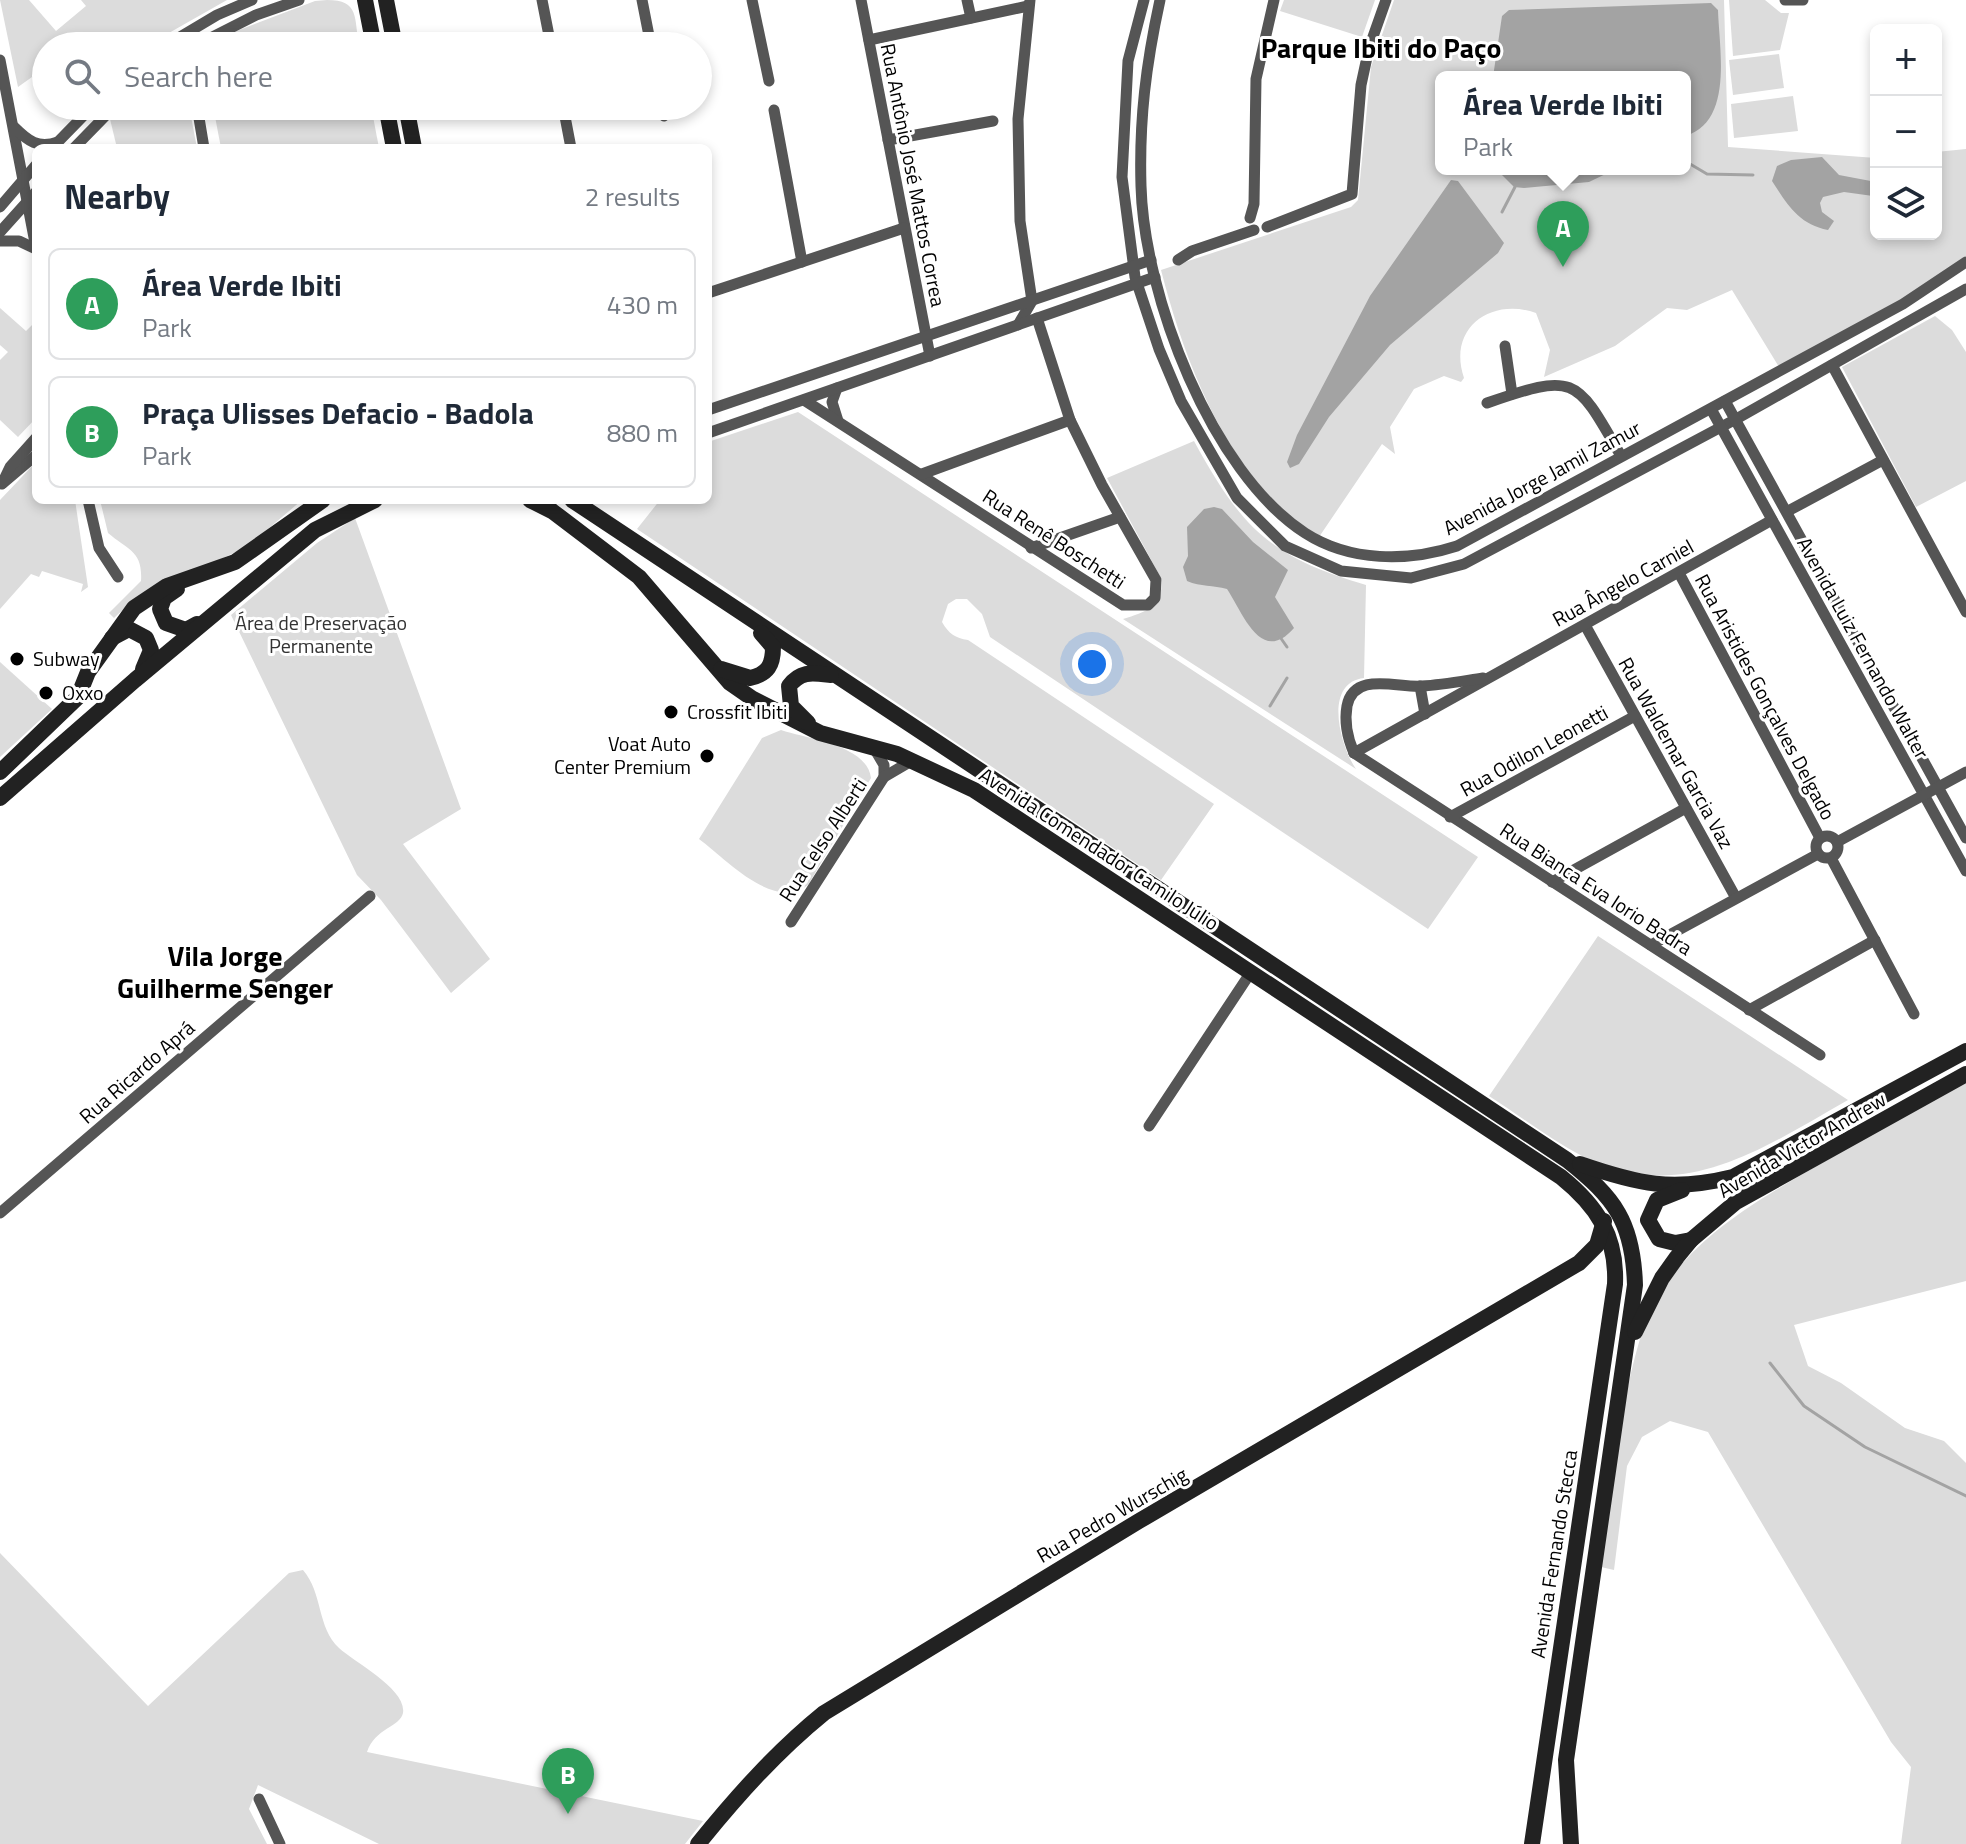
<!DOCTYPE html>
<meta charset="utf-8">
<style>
:root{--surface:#fff;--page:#f6f6f7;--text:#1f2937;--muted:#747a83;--line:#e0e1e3;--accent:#b45309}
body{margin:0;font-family:"Titillium Web",sans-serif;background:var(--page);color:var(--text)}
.controls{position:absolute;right:24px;top:24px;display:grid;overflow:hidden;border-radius:12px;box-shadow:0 4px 12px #0003}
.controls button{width:72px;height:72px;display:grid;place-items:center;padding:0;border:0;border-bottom:2px solid var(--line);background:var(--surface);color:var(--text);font:40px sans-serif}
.you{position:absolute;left:1092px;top:664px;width:28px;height:28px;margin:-20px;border:6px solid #fff;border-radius:50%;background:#1a73e8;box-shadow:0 0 0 12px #1a73e833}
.badge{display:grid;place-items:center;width:52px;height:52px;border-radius:50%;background:var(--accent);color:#fff;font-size:26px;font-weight:700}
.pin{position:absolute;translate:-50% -66px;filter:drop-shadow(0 2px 4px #0008)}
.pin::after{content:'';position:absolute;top:42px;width:28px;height:24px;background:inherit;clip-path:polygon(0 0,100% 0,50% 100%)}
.popup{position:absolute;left:1435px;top:71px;width:256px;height:104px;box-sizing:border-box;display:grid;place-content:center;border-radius:12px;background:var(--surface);filter:drop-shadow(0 2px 6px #0005);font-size:26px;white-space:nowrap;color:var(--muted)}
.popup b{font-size:30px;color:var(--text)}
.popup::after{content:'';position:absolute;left:50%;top:100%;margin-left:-16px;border:16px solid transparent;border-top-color:var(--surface)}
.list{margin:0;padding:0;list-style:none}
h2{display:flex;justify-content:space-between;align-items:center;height:104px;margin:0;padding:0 32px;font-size:34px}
h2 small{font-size:26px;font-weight:400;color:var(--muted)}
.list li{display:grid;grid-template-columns:52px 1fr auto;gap:24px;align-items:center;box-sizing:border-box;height:112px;margin:0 16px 16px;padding:0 16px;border:2px solid var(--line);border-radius:12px}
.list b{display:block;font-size:30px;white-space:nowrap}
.list p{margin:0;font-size:26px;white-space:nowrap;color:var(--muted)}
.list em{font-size:26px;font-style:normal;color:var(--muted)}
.icon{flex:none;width:44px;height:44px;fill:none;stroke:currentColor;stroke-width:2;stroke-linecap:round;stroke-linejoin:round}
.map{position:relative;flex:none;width:1966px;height:1844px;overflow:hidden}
.search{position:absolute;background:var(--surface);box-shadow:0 4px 12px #0003;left:32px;top:32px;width:680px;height:88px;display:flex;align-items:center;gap:20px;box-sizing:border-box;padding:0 28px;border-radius:44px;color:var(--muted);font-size:30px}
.panel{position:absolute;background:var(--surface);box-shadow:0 4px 12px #0003;left:32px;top:144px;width:680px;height:360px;border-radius:12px}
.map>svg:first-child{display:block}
.green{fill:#dcdcdc;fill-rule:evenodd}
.water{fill:#a3a3a3}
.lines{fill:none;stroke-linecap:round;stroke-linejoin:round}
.stream{stroke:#a3a3a3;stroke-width:3}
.street{stroke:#555;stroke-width:11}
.secondary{stroke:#222;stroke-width:16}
.poi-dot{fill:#000;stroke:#fff;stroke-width:3}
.labels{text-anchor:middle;stroke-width:6;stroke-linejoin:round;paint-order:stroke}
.street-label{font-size:20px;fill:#000;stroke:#fff}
.park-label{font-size:20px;fill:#333;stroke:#fff}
.poi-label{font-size:20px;fill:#000;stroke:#fff;text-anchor:start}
.district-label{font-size:28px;font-weight:bold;fill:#000;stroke:#fff}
</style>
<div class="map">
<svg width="1966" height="1844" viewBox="0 0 1966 1844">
<rect width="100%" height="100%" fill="#fff"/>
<g class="green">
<polygon points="0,0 29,0 56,31 86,6 81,0 227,0 146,46 46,46 46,94 32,77 18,87"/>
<path d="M327,0C360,0 354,18 359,46H211L234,32L315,1Z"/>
<polygon points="1284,0 1375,0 1362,37 1280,11"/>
<path d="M1394,0H1724L1728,147L1876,158V234H1936V152L1966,149V256L1917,291L1779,367L1732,290L1687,310L1667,308L1615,346L1544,377L1550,350L1536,313C1491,297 1447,328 1464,378L1461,382L1444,376L1414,389L1390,427L1395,454L1382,444L1319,537C1230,482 1186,367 1161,270L1351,207L1358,200L1371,67ZM1441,77H1685V169H1441Z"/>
<polygon points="1729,0 1765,0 1781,13 1789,13 1780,50 1733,56"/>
<polygon points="1779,54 1784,88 1733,95 1729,60"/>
<polygon points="1793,96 1798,131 1734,138 1731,104"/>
<polygon points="123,106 189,106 197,148 117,148 110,119"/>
<polygon points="213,106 371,106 379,148 221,148"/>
<polygon points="0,308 26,331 36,321 36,418 18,437 0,420 0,360 8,352 0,345"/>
<polygon points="1935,316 1952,330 1966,352 1966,481 1916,507 1842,367"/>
<path d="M798,412L1478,857L1428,929L990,637L982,614L967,599H956L948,604L942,622C949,634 955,638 968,640L1214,804L1161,880L637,529L660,500H708V442Z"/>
<path d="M1194,441C1241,527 1269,557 1366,585L1364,678C1322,683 1341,748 1356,769L1123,619C1146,612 1162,607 1162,580L1107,478Z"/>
<polygon points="36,462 36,500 75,500 88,587 81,592 83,584 42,571 39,577 31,574 0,609 0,500"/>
<path d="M100,500H302L248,546L130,603L114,618L109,613L141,581C143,551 128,550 108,533Z"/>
<polygon points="355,518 461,809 403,844 490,959 451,993 381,900 357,875 231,615 317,543"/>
<polygon points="0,662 52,709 0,757"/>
<path d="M781,730C808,739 867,745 871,778L808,885C774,912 726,859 699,839L762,738Z"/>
<path d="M1598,936L1848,1100C1763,1148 1681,1207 1582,1156C1550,1139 1520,1116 1489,1096Z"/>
<path d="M1966,1080V1281L1794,1325L1808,1366L1841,1383L1905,1428L1944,1441L1966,1463V1844H1901L1911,1767L1891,1742L1708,1432L1670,1421L1642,1437L1627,1466L1614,1570L1601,1567C1613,1492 1618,1412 1640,1339C1667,1246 1757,1201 1834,1156C1878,1130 1922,1105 1966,1080Z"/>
<path d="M0,1553L148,1706L289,1573L303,1570C323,1593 317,1628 339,1648C354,1662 407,1689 403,1713C400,1727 375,1728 367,1752L703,1821L685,1844H379L258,1785L249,1809L267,1844H0Z"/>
</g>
<g class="water">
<path d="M1711,3L1718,10C1719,48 1734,122 1685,136V77H1493L1502,16L1509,10Z"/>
<path d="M1822,157L1839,175L1876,182L1873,196L1844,192L1823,197L1820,203L1822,212L1834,221L1828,230C1798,224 1787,204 1772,181L1777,166L1791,160Z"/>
<polygon points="1496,169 1616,169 1589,182 1524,188 1514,187"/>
<polygon points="1451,180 1458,181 1504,243 1498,253 1390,345 1329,417 1299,464 1290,468 1287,462 1297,435 1370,296"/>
<path d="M1214,507L1222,509L1253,542L1288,570L1275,597L1294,628C1261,666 1243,613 1227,589C1213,585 1201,587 1187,581L1183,567L1188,556L1187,527L1204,509Z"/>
</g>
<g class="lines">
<g class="stream">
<polyline points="1685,161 1707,174 1753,175"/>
<polyline points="1502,212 1515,187"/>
<polyline points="1280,637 1287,647"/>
<polyline points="1270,706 1287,678"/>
<polyline points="1770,1363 1804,1406 1865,1447 1966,1496"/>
</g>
<g class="street">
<polyline points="542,0 551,46"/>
<polyline points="642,0 651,46"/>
<polyline points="752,0 769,81"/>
<polyline points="861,0 930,356"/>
<polyline points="967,0 971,18"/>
<polyline points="1144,0 1128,61 1122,177 1135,277 1159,349 1181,401 1237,498 1285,546 1341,571 1411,578 1464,564 1738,418 1966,289"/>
<path d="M1160,0C1146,64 1139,120 1141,186C1144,295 1211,472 1305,533C1350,562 1408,562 1457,546L1903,304L1966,262"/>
<polyline points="1785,0 1803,0"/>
<polyline points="869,40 1028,6"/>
<polyline points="165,46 217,15 252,0"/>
<polyline points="195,46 256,15 299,0"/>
<polyline points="0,60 36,248"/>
<polyline points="197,106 204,148"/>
<polyline points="563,106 571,148"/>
<polyline points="662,106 664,116"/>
<polyline points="774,110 802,262"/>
<path d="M14,127C28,141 38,149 58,142"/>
<polyline points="888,140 993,121"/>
<polyline points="52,148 93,106"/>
<polyline points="74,148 115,106"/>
<polyline points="0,207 36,165"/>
<polyline points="1250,218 1254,204 1256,79 1274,0"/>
<polyline points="1267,227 1352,194 1361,85 1369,48 1386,0"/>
<polyline points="0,232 36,192"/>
<polyline points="0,241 19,241 36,249"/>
<polyline points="1178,260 1192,251 1254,230"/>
<polyline points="708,293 904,228"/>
<polyline points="1018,325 1032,301 1020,221 1018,119 1030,0"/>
<polyline points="1505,346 1512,394"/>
<polyline points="1832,365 1966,612"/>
<polyline points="837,388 832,402 838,421"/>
<polyline points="804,400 1123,605 1148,605 1155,598 1156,580 1102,485 1070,420 1037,318"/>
<polyline points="1725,401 1966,838"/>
<path d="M1487,403C1576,372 1576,377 1621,456"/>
<polyline points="1711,409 1966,871"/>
<polyline points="708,410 1151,260"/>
<polyline points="708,433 1155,277"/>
<polyline points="922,474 1070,420"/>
<polyline points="3,483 36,455"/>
<polyline points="2,484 10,467 36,438"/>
<polyline points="88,500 99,548 118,577"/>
<polyline points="1788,511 1883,460"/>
<polyline points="1031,548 1120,517"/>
<polyline points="1679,573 1820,838"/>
<polyline points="1585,625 1736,898"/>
<polyline points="1420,686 1425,714"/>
<polyline points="874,748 884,765 884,777"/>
<polyline points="1354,753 1820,1055"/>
<polyline points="1354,753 1772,520"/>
<path d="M1354,753C1347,737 1344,723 1347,706C1354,671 1397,688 1422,686C1442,685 1463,681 1483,678"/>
<polyline points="1450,817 1635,716"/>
<circle cx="1827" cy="847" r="11"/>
<polyline points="1837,842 1966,772"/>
<polyline points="1831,858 1914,1014"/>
<polyline points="1552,882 1686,808"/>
<polyline points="791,922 884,777 913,760"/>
<polyline points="1651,945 1818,854"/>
<polyline points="1749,1010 1875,940"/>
<polyline points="1149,1126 1251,972"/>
<polyline points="0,1213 370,896"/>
<polyline points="259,1799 280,1844"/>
</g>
<g class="secondary">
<polyline points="365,0 374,46"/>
<polyline points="386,0 395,46"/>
<polyline points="386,106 394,148"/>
<polyline points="406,106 414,148"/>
<path d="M530,500L552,511L639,577L730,683L753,699L820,733L897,754L974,790L1561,1177C1597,1206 1617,1236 1615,1284L1532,1844"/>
<path d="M572,500L1567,1160C1615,1198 1633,1222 1635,1285L1566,1760L1571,1844"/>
<polyline points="177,589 164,598 160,609 166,623 186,630 197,624"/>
<polyline points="112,638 129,629 146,638 151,650 143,669"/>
<path d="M721,669L750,678C768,674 773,665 773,647L761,633"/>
<path d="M808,723L791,706L789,686C801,670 813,673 831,675"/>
<polyline points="0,772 78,697 88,672 134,608 167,586 235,562 323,500"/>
<polyline points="0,798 135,680 315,530 375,500"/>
<path d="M1580,1164C1638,1184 1672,1192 1733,1177L1966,1051"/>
<polyline points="1682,1190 1657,1200 1648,1220 1659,1239 1675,1243 1691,1240"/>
<polyline points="1635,1332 1662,1278 1677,1257 1691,1240 1736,1202 1966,1074"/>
<path d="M698,1844C737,1796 776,1752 824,1713L1139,1521L1579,1263L1597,1245L1604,1221"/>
</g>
</g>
<g class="poi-dot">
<circle cx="17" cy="659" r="8"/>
<circle cx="46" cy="693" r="8"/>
<circle cx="671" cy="712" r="8"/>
<circle cx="707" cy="756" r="8"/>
</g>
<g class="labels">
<g class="street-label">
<text transform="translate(913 175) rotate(79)" y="7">Rua Antônio José Mattos Correa</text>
<text transform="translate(1542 478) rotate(-28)" y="7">Avenida Jorge Jamil Zamur</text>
<text transform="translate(1054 539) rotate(33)" y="7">Rua Renê Boschetti</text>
<text transform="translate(1623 583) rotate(-29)" y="7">Rua Ângelo Carniel</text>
<text transform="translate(1863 648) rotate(61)" y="7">Avenida Luiz Fernando Walter</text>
<text transform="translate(1765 697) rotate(62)" y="7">Rua Aristides Gonçalves Delgado</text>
<text transform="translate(1534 751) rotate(-29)" y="7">Rua Odilon Leonetti</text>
<text transform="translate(1676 753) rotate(61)" y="7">Rua Waldemar Garcia Vaz</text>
<text transform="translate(823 840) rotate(-57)" y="7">Rua Celso Alberti</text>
<text transform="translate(1099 849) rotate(33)" y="7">Avenida Comendador Camilo Júlio</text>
<text transform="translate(1596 889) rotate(33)" y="7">Rua Bianca Eva Iorio Badra</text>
<text transform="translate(137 1072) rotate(-41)" y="7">Rua Ricardo Aprá</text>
<text transform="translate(1802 1145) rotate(-30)" y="7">Avenida Victor Andrew</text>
<text transform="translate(1112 1515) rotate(-30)" y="7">Rua Pedro Wurschig</text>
<text transform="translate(1554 1554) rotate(-81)" y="7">Avenida Fernando Stecca</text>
</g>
<g class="park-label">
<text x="321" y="630">Área de Preservação<tspan x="321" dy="23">Permanente</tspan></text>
</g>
<g class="poi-label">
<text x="33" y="666">Subway</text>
<text x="62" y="700">Oxxo</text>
<text x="687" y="719">Crossfit Ibiti</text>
<text x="691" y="751" text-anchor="end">Voat Auto<tspan x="691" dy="23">Center Premium</tspan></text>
</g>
<g class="district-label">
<text x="1381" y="58">Parque Ibiti do Paço</text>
<text x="225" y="966">Vila Jorge<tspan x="225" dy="32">Guilherme Senger</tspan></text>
</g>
</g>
</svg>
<div class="controls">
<button>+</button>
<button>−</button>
<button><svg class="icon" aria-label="layers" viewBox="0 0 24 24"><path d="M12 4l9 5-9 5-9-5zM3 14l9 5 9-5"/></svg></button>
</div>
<div class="you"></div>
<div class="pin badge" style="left:1563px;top:267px;background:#2e9e5b">A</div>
<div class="popup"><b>Área Verde Ibiti</b>Park</div>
<div class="pin badge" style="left:568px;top:1814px;background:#2e9e5b">B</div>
<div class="search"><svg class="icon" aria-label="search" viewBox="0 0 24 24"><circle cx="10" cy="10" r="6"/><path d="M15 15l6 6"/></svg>Search here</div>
<section class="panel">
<h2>Nearby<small>2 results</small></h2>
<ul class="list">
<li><span class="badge" style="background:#2e9e5b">A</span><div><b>Área Verde Ibiti</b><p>Park</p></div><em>430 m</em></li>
<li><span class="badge" style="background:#2e9e5b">B</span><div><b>Praça Ulisses Defacio - Badola</b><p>Park</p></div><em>880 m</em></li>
</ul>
</section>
</div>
